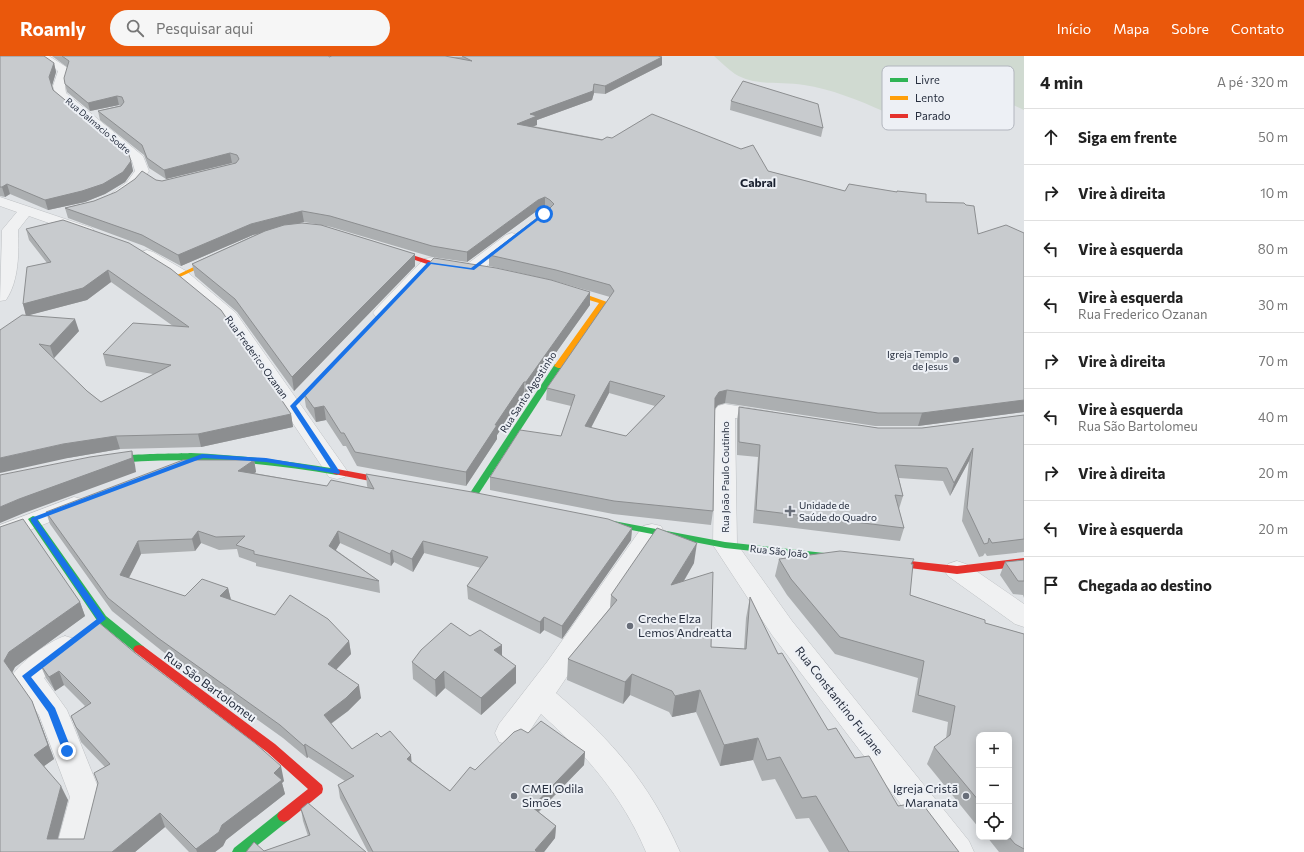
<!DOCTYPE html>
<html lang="pt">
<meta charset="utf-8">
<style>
:root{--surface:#fff;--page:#f6f6f6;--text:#222;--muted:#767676;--line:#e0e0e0;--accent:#ea580c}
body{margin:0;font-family:Commissioner,sans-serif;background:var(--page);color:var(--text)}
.controls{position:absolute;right:12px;bottom:12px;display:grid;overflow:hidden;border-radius:8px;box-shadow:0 2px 10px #0003}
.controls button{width:36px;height:36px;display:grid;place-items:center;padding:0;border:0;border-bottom:1px solid var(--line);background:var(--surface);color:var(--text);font:20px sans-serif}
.stop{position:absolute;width:12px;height:12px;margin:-9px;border:3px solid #1a73e8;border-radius:50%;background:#fff}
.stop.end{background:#1a73e8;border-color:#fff;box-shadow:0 1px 4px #0008}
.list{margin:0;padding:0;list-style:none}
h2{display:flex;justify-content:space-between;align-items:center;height:52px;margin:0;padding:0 16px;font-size:17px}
h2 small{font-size:13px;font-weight:400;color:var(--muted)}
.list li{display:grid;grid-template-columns:26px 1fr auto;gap:12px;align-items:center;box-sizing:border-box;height:56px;padding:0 16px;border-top:1px solid var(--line)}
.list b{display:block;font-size:15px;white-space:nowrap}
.list p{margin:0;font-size:13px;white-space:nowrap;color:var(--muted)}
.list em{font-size:13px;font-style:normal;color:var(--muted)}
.icon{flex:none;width:22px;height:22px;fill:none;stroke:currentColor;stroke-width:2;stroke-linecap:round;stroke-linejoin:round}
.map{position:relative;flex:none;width:1024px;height:796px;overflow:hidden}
header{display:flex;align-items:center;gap:24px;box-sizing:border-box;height:56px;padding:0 20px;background:var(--accent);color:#fff}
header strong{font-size:19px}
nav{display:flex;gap:22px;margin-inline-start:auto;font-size:14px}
.search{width:280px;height:36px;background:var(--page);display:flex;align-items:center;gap:10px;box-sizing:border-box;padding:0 14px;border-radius:22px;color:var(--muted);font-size:15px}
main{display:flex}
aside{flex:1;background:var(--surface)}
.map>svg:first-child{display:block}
.green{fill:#d0dad1}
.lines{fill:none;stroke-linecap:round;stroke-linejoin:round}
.street-casing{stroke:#bec1c4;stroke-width:1}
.street{fill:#f0f1f2;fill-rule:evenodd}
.fast{fill:#30b455;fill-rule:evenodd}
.slow{fill:#ff9f0a;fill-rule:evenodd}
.jam{fill:#e5322d;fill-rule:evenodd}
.wall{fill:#acafb1;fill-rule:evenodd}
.shaded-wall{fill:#8c8e90}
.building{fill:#c8cbce;stroke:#8c8e90;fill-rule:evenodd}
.route{fill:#1a73e8}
.poi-dot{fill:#686e79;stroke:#edf0f5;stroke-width:1.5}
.labels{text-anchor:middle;stroke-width:4;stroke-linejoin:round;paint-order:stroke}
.far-street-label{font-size:9px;fill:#272f3f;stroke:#edf0f5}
.poi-label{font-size:10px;fill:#272f3f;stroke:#edf0f5;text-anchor:end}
.street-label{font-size:10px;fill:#272f3f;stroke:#edf0f5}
.far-district-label{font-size:12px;font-weight:bold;fill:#19202f;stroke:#edf0f5}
.near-poi-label{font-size:12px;fill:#272f3f;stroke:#edf0f5;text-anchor:start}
.near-street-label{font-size:12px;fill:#272f3f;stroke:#edf0f5}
.key{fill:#edf0f5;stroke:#b2b6be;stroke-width:1}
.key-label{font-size:11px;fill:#272f3f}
</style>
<header>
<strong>Roamly</strong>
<div class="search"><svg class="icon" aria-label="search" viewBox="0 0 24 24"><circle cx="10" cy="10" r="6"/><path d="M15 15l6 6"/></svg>Pesquisar aqui</div>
<nav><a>Início</a><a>Mapa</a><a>Sobre</a><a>Contato</a></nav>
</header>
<main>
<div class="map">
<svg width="1024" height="796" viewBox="0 0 1024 796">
<rect width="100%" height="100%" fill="#e0e3e6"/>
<path class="green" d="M714,0H1024V54L1007,46L1000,34L987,25L972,19L941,23L942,26L925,40L913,55L912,74C904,72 887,62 883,55C858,44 831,33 804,29C781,25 757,31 735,18C728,13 721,6 714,0Z"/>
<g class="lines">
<defs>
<g id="street">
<path d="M37,0H49L68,12L70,14L65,30L66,37L143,100L149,115C141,127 129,145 113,141L111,138L127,126L135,115L132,105L56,41L53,30L58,15Z"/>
<path d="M0,141L92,172L94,175L92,178L86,180L29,160L18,174C19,196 19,225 6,244L0,245L2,174L17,156L0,150Z"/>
<polygon points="512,177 518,179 520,182 518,185 478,217 472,218 466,217 464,213 466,209 506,179"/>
<polygon points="147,194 153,196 186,215 236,257 348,416 345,421 337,423 329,421 224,265 174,223 141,202 139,199 141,196"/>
<polygon points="430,202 436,203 438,207 436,211 388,261 382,262 376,261 373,257 376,253 424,203"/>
<polygon points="725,348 773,356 776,360 773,364 766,366 735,362 737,488 792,565 969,785 974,796 937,796 772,579 713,489 715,354 718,350"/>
<polygon points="74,441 82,443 86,448 82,453 0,486 0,469"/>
<path d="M652,468L661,470L664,476L556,637C614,686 649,727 680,796H646C623,741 585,697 541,658C529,674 523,694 499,686L495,677L499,668L547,606L643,470Z"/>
<polygon points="957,505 966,508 1024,548 1024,571 1015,568 948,520 944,514 948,508"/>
<path d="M65,580L75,583L79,590L75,597L44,622L67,654L102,741L89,796H55L70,741L39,659L12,620C20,606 49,585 65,580Z"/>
</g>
</defs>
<use href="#street" class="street-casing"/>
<use href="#street" class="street"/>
<g class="fast">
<polygon points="555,308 558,308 562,310 476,442 470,442 468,440"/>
<path d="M191,397C240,399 289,405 337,413L342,416L337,419C258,405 183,400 103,408L98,405C106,397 177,398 191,397Z"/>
<polygon points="33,460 36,461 106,560 143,590 145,593 143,596 139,597 135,596 98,566 28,463"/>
<polygon points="603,463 725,486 842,499 846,500 847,502 846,504 842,505 725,492 600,468 598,466 600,464"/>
<polygon points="284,754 289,756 291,760 289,764 249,796 232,796 234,792 279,756"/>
</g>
<g class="slow">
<polygon points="221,198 223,199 223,201 182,220 180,221 177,219"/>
<polygon points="559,231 565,231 607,246 561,312 558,312 554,310 599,247 559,235"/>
</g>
<g class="jam">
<polygon points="387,191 431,205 460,209 463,211 460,213 430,209 385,194 384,193"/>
<polygon points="337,413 396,424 401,427 396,430 334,418 332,416"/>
<polygon points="882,502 957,510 1024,502 1024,510 957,518 878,508 877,506 878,504"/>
<polygon points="139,589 143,590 275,688 322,729 323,733 322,737 289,764 284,766 279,764 277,760 279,756 308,733 267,696 135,596 133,593 135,590"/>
</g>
</g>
<g class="wall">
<polygon points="0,0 54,7 56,16 52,29 53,34 131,105 133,115 125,126 105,138 85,146 48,154 10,138 5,141 0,140"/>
<path d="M52,0H329V1L658,0L662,1V9L605,38L594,37L592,44L537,64V69L533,70L768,115L845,135L926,146L978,178L1024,177V356L918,370H875L725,347L718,349L715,352L713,455L711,469L613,458L490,434V421L561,380L571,350L546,344L547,332L610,241L555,225L489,210V199L548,153L545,152L538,154L467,206L432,201L331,171L321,169L415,198V210L294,335L237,256L195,220L192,208L259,177L253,179L181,210L144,190L68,162L65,152L94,145L156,124L162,125L234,107H232L166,123L149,112L144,99L100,64L98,55L122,49H119L90,55L67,36L65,28L67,11ZM304,166L321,169L297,167ZM609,337L655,350L626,380L591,372Z"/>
<polygon points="731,45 823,72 821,81 730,54"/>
<path d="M63,164L291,358L293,371L201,391L120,393L68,402L23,248L47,207L29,184L26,173ZM111,226L173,270L103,298L106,310L153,318L101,346L87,335L53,302H54L79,275L29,259L87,244Z"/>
<polygon points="590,236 590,249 525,340 524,339 497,379 497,383 466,430 357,410 346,390 343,390 326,364 316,366 306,351 304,338"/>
<polygon points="739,351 878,372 922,372 1024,359 1024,496 987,500 985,497 983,500 979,501 962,465 969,405 950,440 943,425 899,422 903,440 899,453 904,472 900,485 753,467 758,401 737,399 737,364"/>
<polygon points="254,404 256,416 254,417 327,430 368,432 367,430 366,418 632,472 631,484 562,583 544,574 540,578 468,543 467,530 481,512 424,497 413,516 394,506 391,510 340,487 336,494 379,525 380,537 256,510 256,507 239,501 237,493 219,494 201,487 195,495 141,498 129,522 185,540 228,532 231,544 349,585 351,598 336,614 361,642 348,655 331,668 352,693 412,706 450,735 475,714 528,677 585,696 584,709 539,756 556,770 555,782 544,796 368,796 340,742 338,729 345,725 308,701 307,702 283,682 162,595 112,555 50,468 46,456"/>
<polygon points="0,471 80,546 85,560 15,611 12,616 38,660 54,703 44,710 68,744 58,783 84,783 105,711 81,686 71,660 85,650 64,629 55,635 46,622 40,608 97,565 284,725 282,727 285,738 226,784 223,790 215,796 189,796 165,771 135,796 0,796"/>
<polygon points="779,503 912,508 910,539 985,567 1024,578 1024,796 999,796 987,781 1009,781 979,679 979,772 927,708 934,691 946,683 948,666 912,656 918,622 835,598 787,539 775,520"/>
<polygon points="1024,504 1024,542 1023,539 1013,538 1000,519 1005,506"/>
<polygon points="694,507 684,525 711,591 744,593 746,562 750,541 778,598 828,674 855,702 898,750 959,796 829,796 809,762 796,763 775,723 762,725 753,704 720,710 696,656 672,661 669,656 630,639 623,648 567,624 568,603 610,552 611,539"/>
<polygon points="470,580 502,589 502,599 516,627 481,659 445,632 436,641 413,623 412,606"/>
<polygon points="301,753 366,796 264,795 308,780 303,765"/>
</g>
<g class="shaded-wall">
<polygon points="662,1 662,9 605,38 605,30"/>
<polygon points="54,7 56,16 52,30 49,21"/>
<polygon points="594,28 594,37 592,44 537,64 537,69 517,77 517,68 530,58"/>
<polygon points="117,40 119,49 90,55 88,47"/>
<polygon points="230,97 232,107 166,123 164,114"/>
<polygon points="131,105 133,115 125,126 105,138 85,146 48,154 45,144"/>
<polygon points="7,128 10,138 5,141 2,131"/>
<polygon points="545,141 545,152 538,154 467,206 467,196 538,144"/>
<polygon points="302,155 304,166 253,179 181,210 178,199 251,168"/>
<polygon points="415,198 415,210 294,335 292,321"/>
<polygon points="108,214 111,226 87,244 26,260 23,248"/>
<polygon points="590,236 590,249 525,340 526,326"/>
<polygon points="75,263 79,275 54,302 50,290"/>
<polygon points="610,325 609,337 585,383 585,370"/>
<polygon points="524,326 524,339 497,379 497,383 466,430 466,416 495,369"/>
<polygon points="727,334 725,347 718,349 714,354 715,342 719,336"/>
<polygon points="1024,344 1024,356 918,370 922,357"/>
<polygon points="324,350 326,364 316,366 314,352"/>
<polygon points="291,358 293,371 201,391 198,378"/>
<polygon points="116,380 120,393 68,402 0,417 0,402 63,388"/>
<polygon points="973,392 969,405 950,440 954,427"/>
<polygon points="132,395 135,409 136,416 24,457 0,467 0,451"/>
<polygon points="254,404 256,416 241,427 238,415"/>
<polygon points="632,472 631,484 562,583 562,570"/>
<polygon points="198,475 201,487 195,495 192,483"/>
<polygon points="338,475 340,487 331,502 329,490"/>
<polygon points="138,485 141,498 124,531 120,519"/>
<polygon points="423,485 424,497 413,516 412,503"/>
<polygon points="697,487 694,507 669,550 671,529"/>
<polygon points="392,494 394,506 391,510 390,498"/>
<polygon points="228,532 231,544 220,540"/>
<polygon points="80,546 85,560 15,611 11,619 4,605 9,596"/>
<polygon points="544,561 544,574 540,578 540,566"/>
<polygon points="349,585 351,598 330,620 328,608"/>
<polygon points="502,589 502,606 494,594"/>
<polygon points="516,610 516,627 481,659 481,642"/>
<polygon points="59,615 64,629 55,635 49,621"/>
<polygon points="444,615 445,632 436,641 435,624"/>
<polygon points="632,618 630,639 623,648 625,626"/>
<polygon points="359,629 361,642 348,655 326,671 324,659"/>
<polygon points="700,634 696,656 672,661 675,640"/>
<polygon points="32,645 54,703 40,713 34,699"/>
<polygon points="758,682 753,704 720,710 724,689"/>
<polygon points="305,688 308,701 307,702 304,690"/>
<polygon points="585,696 584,709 531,763 532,751"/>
<polygon points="411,699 412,711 407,703"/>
<polygon points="281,710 284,725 282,727 285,738 226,784 223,790 215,796 197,796 196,793 222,769"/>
<polygon points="61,730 68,744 54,796 47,783"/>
<polygon points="160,757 165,771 135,796 112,796"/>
<polygon points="556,770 555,782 544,796 535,796 535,794"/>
</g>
<g class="building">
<polygon points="0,0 44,0 54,7 49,21 53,34 128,96 131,105 123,116 103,128 82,135 45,144 7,128 2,131 0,131"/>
<path d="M62,0H329V1L332,0H445L472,5L462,0H658L662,1L605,30L594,28L593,35L530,58L537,60L517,68L602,84L607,81L612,82L652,58L741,93L753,89L768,115L845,135L849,128L897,136V135L926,138V146L964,147L966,149L974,150L978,178L1006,169L1024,177V344L922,357H878L727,334L719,336L715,342L713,455L614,445L490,421L520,374L561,380L575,339L547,332L614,235L610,229L556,214L489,199L550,152L554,148L550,144L545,141L538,144L467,196L432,190L330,160L302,155L251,168L178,199L142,179L65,152L94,145L116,136L135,123L142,115L156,124L162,125L236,107L239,103L237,99L230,97L164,114L147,102L142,89L98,55L121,50L124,46L122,41L117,40L88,47L65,28L64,22L69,5ZM610,325L665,340L626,380L585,370Z"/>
<polygon points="743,25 818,48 823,72 731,45"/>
<polygon points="63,164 129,187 171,213 221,254 291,358 198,378 116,380 63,388 0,402 0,274 22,259 75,263 50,290 39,288 87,335 101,346 171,309 103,298 133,267 189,271 108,214 83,232 23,248 27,211 51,206 26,173"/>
<polygon points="302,167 321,169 415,198 292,321 235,243 192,208 265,175 284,169"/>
<polygon points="434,202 496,212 551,224 590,236 526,326 524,326 495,369 497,369 466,416 355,396 344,377 341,377 324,350 314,352 304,338"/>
<polygon points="739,351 878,372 922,372 1024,359 1024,483 992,487 989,482 988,487 984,488 967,452 973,392 954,427 947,412 895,409 903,440 895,439 904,472 756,454 760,389 739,386"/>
<polygon points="132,395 132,402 19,443 0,451 0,419 90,401"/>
<polygon points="183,404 254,404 238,415 327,430 331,424 374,433 366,418 472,436 608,463 632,472 562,570 544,561 540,566 467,530 488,501 423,485 412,503 392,494 390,498 338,475 329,490 379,525 254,498 254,495 236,489 245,480 216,481 198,475 192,483 138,485 120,519 185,540 202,523 228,532 220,540 275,559 290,539 328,563 349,585 328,608 359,629 346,642 324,659 352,693 377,677 381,681 390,675 411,699 407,703 450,735 470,711 475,714 514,676 521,673 528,677 541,665 585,696 532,751 556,770 535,794 537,796 373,796 338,729 354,720 305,688 304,690 280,669 158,582 108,542 46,456"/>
<polygon points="23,463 80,546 9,596 4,605 32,645 48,689 34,699 61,730 47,783 84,783 98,727 94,717 110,708 76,671 71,660 91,647 59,615 49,621 40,608 97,565 135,597 256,688 281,710 274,717 282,724 222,769 219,776 196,793 160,757 112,796 0,796 0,471"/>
<polygon points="657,472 697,487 671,529 713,516 711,591 746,593 750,541 778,598 782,597 828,674 836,672 855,702 869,700 898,750 921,746 959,796 849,796 816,740 802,742 780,701 767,704 758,682 724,689 700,634 675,640 672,635 632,618 625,626 568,603 617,544 611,539"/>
<polygon points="840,495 914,503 911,508 913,508 910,539 985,564 985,567 1024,578 1024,793 1015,788 1009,781 1009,679 979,679 979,745 934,691 950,679 955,650 918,639 924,605 840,581 791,523 779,503"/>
<polygon points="1024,504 1024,525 1018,525 1005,506"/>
<polygon points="451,567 470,580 480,574 502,589 494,594 516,610 481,642 444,615 435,624 412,606 421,594"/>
<polygon points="308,747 366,796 246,796 254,786 264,795 310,779 301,753"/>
</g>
<polygon class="route" points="542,158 546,158 474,214 431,208 296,350 340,416 339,418 266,406 203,402 37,464 106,563 31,621 55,652 72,695 70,698 64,698 48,656 22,620 97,563 31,465 31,462 202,398 266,402 331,413 290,350 291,349 428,206 471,212"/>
<g class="poi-dot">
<circle cx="956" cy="304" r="4"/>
<path d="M788 449h4v4h4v4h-4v4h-4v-4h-4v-4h4z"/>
<circle cx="630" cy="570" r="4"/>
<circle cx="514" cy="740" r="4"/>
<circle cx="966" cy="740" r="4"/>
</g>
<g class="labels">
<g class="far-street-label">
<text transform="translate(98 70) rotate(40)" y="3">Rua Dalmacio Sodre</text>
</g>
<g class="poi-label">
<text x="948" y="302">Igreja Templo<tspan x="948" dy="12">de Jesus</tspan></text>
<text x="799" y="453" text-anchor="start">Unidade de<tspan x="799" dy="12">Saúde do Quadro</tspan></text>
</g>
<g class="street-label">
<text transform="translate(257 301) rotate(54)" y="4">Rua Frederico Ozanan</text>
<text transform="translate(528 336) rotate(-57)" y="4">Rua Santo Agostinho</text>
<text transform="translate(725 421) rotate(-90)" y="4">Rua João Paulo Coutinho</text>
<text transform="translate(779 495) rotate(6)" y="4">Rua São João</text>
</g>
<g class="far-district-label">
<text x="758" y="131">Cabral</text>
</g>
<g class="near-poi-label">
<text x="638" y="567">Creche Elza<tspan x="638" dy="14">Lemos Andreatta</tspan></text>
<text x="522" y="737">CMEI Odila<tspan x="522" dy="14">Simões</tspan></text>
<text x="958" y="737" text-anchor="end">Igreja Cristã<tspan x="958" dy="14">Maranata</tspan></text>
</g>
<g class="near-street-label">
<text transform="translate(210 631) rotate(36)" y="4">Rua São Bartolomeu</text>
<text transform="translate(839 645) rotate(52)" y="4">Rua Constantino Furlane</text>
</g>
</g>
<rect x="882" y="10" width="132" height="64" rx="6" class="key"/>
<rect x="890" y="22" width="18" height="4" fill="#30b455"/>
<rect x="890" y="40" width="18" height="4" fill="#ff9f0a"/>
<rect x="890" y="58" width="18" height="4" fill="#e5322d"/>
<g class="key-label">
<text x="915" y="28">Livre</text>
<text x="915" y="46">Lento</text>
<text x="915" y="64">Parado</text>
</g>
</svg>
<div class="controls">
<button>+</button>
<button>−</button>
<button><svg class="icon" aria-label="locate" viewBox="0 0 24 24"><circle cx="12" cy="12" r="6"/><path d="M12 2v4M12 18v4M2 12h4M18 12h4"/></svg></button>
</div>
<div class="stop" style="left:544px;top:158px"></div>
<div class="stop end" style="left:67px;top:695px"></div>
</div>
<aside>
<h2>4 min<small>A pé · 320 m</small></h2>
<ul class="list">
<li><svg class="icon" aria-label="ahead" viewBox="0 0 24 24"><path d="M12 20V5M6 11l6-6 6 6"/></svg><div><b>Siga em frente</b></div><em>50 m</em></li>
<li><svg class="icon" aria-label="right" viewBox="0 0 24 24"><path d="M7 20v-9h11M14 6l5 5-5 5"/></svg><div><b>Vire à direita</b></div><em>10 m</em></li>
<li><svg class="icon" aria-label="left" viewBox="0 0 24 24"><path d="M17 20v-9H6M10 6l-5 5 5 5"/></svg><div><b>Vire à esquerda</b></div><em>80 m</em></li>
<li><svg class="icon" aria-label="left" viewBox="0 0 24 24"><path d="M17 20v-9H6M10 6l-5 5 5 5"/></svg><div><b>Vire à esquerda</b><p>Rua Frederico Ozanan</p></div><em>30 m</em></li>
<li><svg class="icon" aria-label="right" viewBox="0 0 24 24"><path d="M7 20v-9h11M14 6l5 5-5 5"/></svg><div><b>Vire à direita</b></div><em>70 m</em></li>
<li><svg class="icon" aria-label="left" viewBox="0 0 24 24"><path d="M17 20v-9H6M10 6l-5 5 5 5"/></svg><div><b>Vire à esquerda</b><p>Rua São Bartolomeu</p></div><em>40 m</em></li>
<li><svg class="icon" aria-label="right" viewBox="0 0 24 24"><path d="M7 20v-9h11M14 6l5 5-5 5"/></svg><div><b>Vire à direita</b></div><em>20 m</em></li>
<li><svg class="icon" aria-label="left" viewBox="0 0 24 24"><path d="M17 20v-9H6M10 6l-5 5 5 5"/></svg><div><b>Vire à esquerda</b></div><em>20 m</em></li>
<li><svg class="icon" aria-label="arrive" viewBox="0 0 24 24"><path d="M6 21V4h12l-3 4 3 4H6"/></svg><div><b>Chegada ao destino</b></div></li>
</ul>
</aside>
</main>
